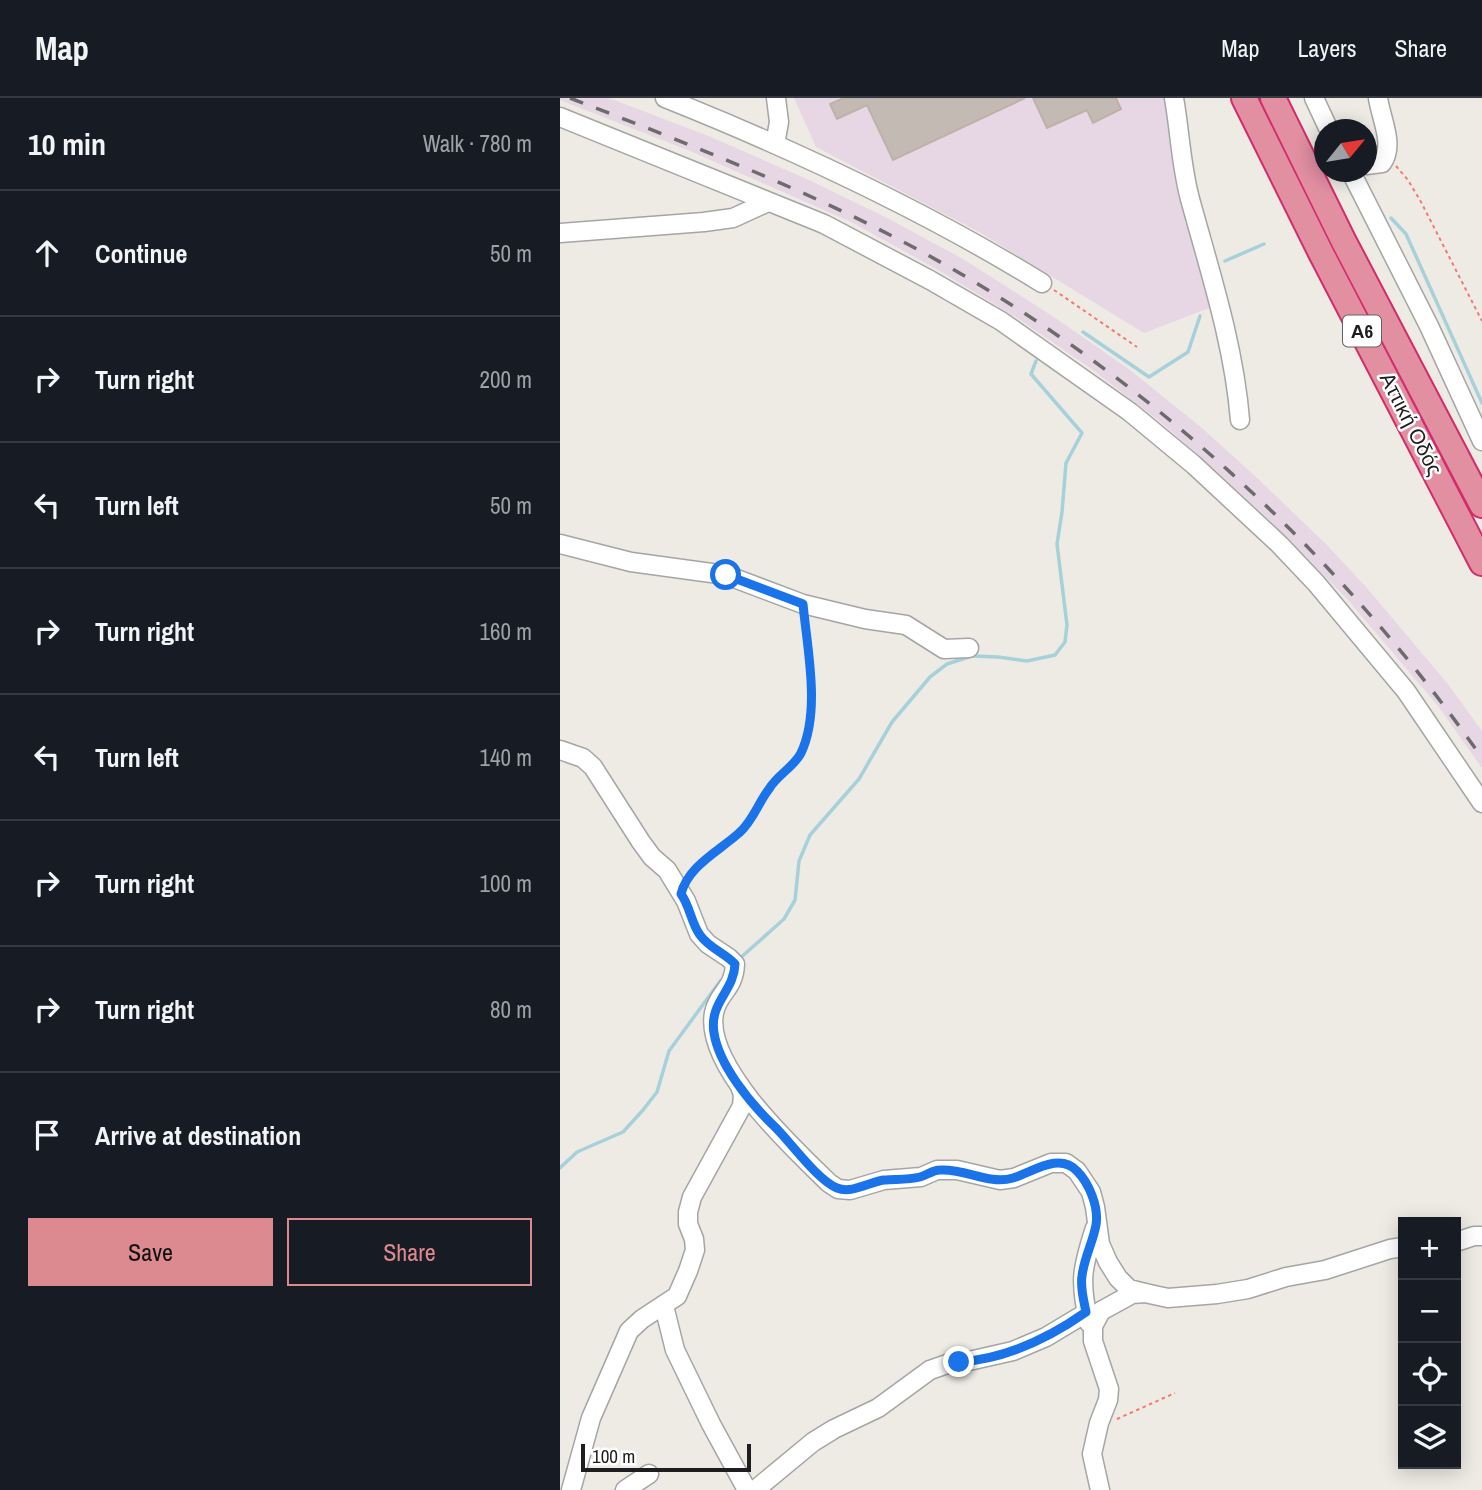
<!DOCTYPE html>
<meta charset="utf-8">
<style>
:root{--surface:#171b24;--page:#242831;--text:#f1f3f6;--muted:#9ea1a6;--line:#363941;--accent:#dc8a8f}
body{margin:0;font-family:"Archivo Narrow",sans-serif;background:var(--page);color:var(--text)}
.controls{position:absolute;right:21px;bottom:21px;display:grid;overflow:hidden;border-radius:0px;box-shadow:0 4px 18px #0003}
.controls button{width:63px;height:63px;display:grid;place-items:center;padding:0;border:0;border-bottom:2px solid var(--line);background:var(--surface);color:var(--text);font:35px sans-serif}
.compass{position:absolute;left:754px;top:21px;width:63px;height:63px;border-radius:50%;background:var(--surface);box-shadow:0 4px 18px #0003;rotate:60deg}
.scale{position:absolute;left:21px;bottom:18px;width:170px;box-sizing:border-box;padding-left:7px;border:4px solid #1e1e1e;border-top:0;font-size:19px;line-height:24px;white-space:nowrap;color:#1e1e1e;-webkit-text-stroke:5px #fff;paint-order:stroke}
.stop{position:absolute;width:21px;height:21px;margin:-16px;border:5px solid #1a73e8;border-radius:50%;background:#fff}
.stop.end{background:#1a73e8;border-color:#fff;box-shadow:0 2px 7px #0008}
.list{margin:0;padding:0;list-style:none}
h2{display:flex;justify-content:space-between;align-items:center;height:91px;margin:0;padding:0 28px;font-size:30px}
h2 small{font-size:23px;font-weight:400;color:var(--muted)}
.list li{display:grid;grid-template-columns:46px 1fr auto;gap:21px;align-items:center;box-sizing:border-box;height:126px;padding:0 28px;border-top:2px solid var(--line)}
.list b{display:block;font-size:26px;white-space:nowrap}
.list em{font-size:23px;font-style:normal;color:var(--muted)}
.actions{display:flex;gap:14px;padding:21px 28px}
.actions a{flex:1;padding:16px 0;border:2px solid var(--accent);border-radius:0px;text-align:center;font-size:24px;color:var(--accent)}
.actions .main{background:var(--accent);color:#111}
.icon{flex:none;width:38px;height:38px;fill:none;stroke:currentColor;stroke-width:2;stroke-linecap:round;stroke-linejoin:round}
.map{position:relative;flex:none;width:922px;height:1392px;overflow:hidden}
header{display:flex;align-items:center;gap:42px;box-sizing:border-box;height:98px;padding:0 35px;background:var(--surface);border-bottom:2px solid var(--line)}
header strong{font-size:33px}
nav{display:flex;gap:38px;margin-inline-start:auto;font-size:24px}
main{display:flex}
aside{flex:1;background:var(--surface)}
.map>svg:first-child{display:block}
.industrial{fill:#e7d7e5}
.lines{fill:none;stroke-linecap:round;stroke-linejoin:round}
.stream{stroke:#a7d1da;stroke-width:3.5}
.building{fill:#c3bab4;stroke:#bfb1a7;stroke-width:2}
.minor-casing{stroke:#a5a5a5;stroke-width:21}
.highway-casing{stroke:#d22c6c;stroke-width:28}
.path{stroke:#f37971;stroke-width:2;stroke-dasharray:3.5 3.5;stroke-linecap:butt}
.minor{stroke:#fff;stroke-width:18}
.highway{stroke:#e28fa2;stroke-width:24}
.rail{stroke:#6c6c6c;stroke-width:3.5;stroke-dasharray:14 14;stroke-linecap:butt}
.route{stroke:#1a73e8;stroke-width:9}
.labels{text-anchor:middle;stroke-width:5;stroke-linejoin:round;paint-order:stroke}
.shield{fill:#fff;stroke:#626262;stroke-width:2}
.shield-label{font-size:19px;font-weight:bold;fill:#1e1e1e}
.street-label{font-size:21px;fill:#1e1e1e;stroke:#fff}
</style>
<header>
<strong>Map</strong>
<nav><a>Map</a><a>Layers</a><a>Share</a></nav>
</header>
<main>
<aside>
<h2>10 min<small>Walk · 780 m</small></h2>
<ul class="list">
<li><svg class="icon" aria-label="ahead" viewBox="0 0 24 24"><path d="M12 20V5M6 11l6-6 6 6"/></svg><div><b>Continue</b></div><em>50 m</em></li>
<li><svg class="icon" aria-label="right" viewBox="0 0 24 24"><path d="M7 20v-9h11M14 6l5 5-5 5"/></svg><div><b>Turn right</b></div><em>200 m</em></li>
<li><svg class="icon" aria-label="left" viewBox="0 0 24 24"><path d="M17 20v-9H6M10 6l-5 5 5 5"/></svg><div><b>Turn left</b></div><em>50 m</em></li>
<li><svg class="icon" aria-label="right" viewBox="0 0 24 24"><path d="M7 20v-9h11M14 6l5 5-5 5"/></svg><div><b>Turn right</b></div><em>160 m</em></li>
<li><svg class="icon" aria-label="left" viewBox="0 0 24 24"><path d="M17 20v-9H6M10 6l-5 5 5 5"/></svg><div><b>Turn left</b></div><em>140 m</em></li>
<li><svg class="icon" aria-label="right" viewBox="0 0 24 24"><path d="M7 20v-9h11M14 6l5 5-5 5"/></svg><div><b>Turn right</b></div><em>100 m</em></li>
<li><svg class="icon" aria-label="right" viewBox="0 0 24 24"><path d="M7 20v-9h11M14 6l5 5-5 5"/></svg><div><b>Turn right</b></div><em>80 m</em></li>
<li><svg class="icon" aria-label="arrive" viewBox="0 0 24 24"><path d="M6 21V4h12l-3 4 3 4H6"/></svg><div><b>Arrive at destination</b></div></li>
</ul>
<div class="actions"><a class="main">Save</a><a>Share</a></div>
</aside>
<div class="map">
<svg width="922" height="1392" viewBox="0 0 922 1392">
<rect width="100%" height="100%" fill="#eeebe4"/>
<g class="industrial">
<polygon points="0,0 49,0 151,39 249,82 329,121 403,161 494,219 570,272 642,330 695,378 766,446 807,490 887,585 922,633 922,670 878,608 788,502 718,431 660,376 599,323 533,272 457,220 380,173 291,124 130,53 0,2"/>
<polygon points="234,0 604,0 616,72 652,209 584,235 419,134 256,49"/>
</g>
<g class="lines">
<g class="stream">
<polyline points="831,120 846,136 922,305"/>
<polyline points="665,163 704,146"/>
<polyline points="523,234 589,279 628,254 640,218"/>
<polyline points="178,862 224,821 235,802 239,763 250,737 299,681 332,624 370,579 387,566 412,558 438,559 467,563 495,557 505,544 507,527 497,446 502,414 506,365 522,335 471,276 476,263"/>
<polyline points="0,1070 17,1054 63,1034 83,1012 97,994 109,953 161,882"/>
</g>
</g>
<g class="building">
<polygon points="284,0 465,0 333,62 307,7 277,21 270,6"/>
<polygon points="473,0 556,0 561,11 533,25 527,12 487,30"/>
</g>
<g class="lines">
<defs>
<g id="minor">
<path d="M105,0C235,52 362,111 482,185"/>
<path d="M614,0C620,34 621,68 630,101C650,174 674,247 680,322"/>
<polyline points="754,0 769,32"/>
<polyline points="0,19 264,126 370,182 441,223 570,314 634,367 719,446 756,485 846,593 922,705"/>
<polyline points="215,46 219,24 216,0"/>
<path d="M806,67L822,65C835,47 821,21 818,0"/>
<polyline points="791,74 869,228 922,343"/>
<polyline points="0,135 144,124 173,120 208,104"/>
<polyline points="0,446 71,464 166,477 243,506 305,521 346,527 384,551 409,550"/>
<path d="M0,652L23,660L33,669L81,744L92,759L107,772L126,803L139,836L148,846L169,860L175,866C174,892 158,894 154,915C144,968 233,1050 269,1085L278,1091L290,1092L324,1082L361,1079L377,1072H397L440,1082L454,1080L491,1065H506L517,1073L531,1094L535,1109L540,1146L548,1164L558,1180L569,1191L585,1195"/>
<polyline points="896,1144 914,1138 922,1138"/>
<polyline points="104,1208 115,1252 151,1326 187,1392"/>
<path d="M529,1225C519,1183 522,1170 535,1130"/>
<polyline points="11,1392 31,1320 69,1233 82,1221 117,1198 128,1173 135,1152 134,1141 128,1126 128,1114 132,1099 182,1008 183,997 180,988"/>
<polyline points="65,1392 89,1376"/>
<polyline points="195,1392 253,1344 274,1331 318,1310 370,1272 390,1265 409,1263 453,1253 486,1239 526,1215"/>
<polyline points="540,1392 532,1356 539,1325 548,1302 549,1291 533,1243 533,1228 541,1213 572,1196 585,1195 608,1200 657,1196 688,1191 726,1179 765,1172 830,1151 843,1149"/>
</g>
<g id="highway">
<polyline points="684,0 761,155 922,465"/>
<polyline points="713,0 783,142 922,407"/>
</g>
</defs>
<use href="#minor" class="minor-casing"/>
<use href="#highway" class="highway-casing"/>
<g class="path">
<polyline points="836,68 848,82 861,104 922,223"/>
<polyline points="494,192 577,249"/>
<path d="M130,777C144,761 163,749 179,735C193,723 198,705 209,690C218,677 234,668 241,654C259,615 249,562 245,521"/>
<polyline points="557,1321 615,1295"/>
</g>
<use href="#minor" class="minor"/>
<use href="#highway" class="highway"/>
<path class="rail" d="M10,0C126,45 243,90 353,149C578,270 776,451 922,660"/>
</g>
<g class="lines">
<path class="route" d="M166,477L243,506C247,550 261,613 241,655C234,669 217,677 209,691C198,705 193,723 179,735C159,753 128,768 121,796C130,808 131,825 140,837C149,850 165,855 175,866C174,894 149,904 154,935C159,967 190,1005 213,1027C230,1043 257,1082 277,1090C292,1096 309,1084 324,1082C336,1081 348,1082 360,1079C367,1077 373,1072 380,1072C405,1070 428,1087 453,1080C473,1074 499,1054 517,1073C529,1085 539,1109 536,1127C533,1144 524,1160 522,1178C520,1190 524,1203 526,1214C489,1240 445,1261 399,1264"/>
</g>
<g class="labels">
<rect class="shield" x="783" y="217.5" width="38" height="31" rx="5"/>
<g class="shield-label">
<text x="802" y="240">Α6</text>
</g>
<g class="street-label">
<text transform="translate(851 326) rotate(63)" y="7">Αττική Οδός</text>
</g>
</g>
</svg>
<div class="controls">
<button>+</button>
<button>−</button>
<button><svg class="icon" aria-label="locate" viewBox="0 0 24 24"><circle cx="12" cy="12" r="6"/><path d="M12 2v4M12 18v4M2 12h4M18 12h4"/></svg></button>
<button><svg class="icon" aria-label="layers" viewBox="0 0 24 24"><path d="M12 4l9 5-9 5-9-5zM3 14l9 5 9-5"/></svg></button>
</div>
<svg class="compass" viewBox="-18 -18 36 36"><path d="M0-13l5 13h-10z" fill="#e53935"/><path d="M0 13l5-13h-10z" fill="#9ea1a6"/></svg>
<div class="scale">100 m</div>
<div class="stop" style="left:166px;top:477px"></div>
<div class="stop end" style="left:399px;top:1264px"></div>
</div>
</main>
